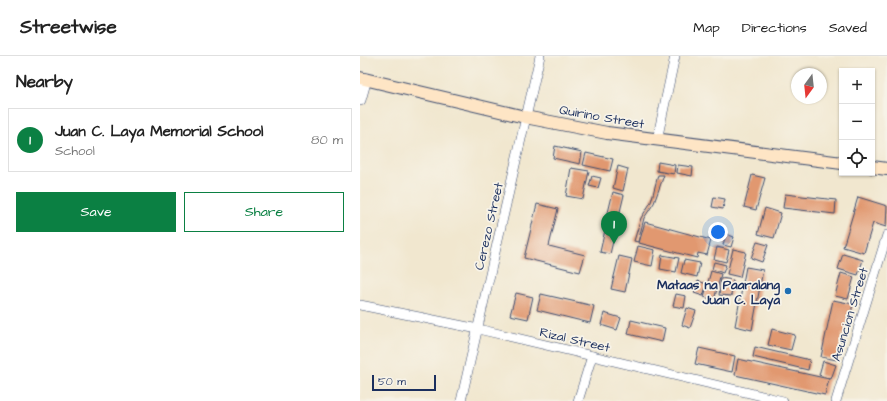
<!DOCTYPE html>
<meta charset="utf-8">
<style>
:root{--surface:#fff;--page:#f2f2f2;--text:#222;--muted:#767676;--line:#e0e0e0;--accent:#0b8043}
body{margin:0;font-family:"Architects Daughter",sans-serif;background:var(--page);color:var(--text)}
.controls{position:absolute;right:12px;top:12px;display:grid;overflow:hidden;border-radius:0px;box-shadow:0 1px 3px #0004}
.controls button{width:36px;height:36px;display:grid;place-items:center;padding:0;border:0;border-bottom:1px solid var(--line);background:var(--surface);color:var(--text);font:20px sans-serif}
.compass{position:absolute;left:431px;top:12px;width:36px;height:36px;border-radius:50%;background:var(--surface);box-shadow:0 1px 3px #0004;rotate:195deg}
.scale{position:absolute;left:12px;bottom:10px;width:64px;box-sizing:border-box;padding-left:4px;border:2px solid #1b2f5e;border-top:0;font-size:11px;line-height:14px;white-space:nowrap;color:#1b2f5e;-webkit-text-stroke:3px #f7f3e8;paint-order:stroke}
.you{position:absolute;left:358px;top:176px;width:14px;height:14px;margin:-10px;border:3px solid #fff;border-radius:50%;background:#1a73e8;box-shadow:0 0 0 6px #1a73e833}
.badge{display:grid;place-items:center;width:26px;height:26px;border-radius:50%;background:var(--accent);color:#fff;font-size:13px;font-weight:700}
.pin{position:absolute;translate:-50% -33px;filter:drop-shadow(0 1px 2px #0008)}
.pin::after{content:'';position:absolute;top:21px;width:14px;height:12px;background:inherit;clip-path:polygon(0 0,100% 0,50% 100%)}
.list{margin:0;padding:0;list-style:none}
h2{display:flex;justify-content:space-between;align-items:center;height:52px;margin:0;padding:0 16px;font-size:17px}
h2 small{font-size:13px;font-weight:400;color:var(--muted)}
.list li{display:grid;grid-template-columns:26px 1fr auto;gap:12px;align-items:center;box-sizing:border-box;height:64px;margin:0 8px 8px;padding:0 8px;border:1px solid var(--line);border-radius:0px}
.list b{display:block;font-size:15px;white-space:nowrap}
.list p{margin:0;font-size:13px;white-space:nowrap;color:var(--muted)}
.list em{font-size:13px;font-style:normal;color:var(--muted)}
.actions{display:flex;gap:8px;padding:12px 16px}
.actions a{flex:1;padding:9px 0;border:1px solid var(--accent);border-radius:0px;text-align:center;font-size:14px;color:var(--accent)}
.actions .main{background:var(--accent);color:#fff}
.icon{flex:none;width:22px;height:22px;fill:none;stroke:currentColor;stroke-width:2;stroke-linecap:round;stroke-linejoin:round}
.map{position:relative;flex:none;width:527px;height:345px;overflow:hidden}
header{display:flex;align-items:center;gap:24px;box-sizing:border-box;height:56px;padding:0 20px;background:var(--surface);border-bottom:1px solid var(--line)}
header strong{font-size:19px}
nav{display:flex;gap:22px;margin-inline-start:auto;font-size:14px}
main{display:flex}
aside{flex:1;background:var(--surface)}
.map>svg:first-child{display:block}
.building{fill:#e1986f}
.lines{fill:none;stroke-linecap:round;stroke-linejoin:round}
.minor-casing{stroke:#3b4b6f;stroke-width:10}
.tertiary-casing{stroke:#3b4b6f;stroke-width:12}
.secondary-casing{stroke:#3b4b6f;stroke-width:14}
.minor{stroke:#fff;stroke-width:9}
.tertiary{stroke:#fff;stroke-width:11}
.secondary{stroke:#fee5c5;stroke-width:12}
.poi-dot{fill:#1f6fb2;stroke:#f7f3e8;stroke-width:1.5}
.labels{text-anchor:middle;stroke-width:3.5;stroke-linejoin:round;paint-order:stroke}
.street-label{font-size:13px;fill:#1b2f5e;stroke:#f7f3e8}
.poi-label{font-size:13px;font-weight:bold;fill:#1b2f5e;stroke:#f7f3e8;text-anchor:end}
</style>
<header>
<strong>Streetwise</strong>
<nav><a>Map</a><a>Directions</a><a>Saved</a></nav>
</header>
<main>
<aside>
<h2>Nearby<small></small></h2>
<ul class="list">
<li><span class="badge">1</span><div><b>Juan C. Laya Memorial School</b><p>School</p></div><em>80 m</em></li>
</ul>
<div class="actions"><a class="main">Save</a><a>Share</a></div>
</aside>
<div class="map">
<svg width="527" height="345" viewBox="0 0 527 345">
<rect width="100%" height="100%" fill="#f7f3e8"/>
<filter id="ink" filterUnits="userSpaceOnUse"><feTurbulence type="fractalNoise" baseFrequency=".025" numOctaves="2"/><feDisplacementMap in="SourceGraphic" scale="8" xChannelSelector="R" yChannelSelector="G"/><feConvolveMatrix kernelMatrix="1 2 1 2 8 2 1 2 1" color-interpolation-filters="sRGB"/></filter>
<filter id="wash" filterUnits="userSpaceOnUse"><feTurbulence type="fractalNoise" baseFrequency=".012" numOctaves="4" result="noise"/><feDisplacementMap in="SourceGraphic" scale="16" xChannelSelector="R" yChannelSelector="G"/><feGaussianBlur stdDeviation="0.9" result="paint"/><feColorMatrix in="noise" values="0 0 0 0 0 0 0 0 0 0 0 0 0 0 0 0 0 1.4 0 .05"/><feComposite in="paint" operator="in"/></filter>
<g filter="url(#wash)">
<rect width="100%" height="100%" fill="#f1e7cf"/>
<g id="blocks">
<g class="building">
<polygon points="195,90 222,96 220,108 193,102"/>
<polygon points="226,97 253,103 250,115 223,109"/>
<polygon points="298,106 315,109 314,118 297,115"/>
<polygon points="318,109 333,111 332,120 317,117"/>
<polygon points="258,110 268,113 263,135 253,132"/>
<polygon points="211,112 229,115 223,143 206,140"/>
<polygon points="298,119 304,119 294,147 284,162 278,186 274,185 281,162 291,146"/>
<polygon points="392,119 405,122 396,154 384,151"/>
<polygon points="232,120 241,122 238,132 229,130"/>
<polygon points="253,136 264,139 256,172 245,169"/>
<polygon points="425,138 476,144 475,158 423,152"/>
<polygon points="354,141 365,143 363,153 352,151"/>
<polygon points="498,141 527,150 526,171 513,167 504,197 483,191"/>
<polygon points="177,148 198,153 189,190 225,199 220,216 164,202"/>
<polygon points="405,152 421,157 414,182 398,178"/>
<polygon points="285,166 351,184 347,199 338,197 337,202 279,187"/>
<polygon points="245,174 255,177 250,198 240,196"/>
<polygon points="366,178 374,181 371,191 363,189"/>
<polygon points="397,186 408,189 402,206 391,202"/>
<polygon points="278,190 295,194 292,210 274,206"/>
<polygon points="357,191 369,194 366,206 354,203"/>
<polygon points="373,193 386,196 380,221 367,218"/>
<polygon points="483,198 503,204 498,219 478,213"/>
<polygon points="302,199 319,202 316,216 300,213"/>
<polygon points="259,200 272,203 265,236 251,233"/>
<polygon points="324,204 340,207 337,221 321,217"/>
<polygon points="354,206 366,209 363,217 352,213"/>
<polygon points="386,211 403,214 392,274 375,270"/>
<polygon points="351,215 361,218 354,244 344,241"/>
<polygon points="481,217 494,221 488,243 475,240"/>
<polygon points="361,222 373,224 371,240 359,239"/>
<polygon points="338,225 347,228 343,240 334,237"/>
<polygon points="156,237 173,241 168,263 150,259"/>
<polygon points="181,238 234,250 230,267 177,254"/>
<polygon points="316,238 326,240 324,252 313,250"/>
<polygon points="473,244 493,248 486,279 482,278 477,304 461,301"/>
<polygon points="327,252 336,255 330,272 322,269"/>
<polygon points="244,257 261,262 257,274 241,269"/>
<polygon points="271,264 305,272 302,286 268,278"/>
<polygon points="412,273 435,279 431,294 408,289"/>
<polygon points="395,291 450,304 448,314 393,301"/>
<polygon points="339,292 375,300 372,316 335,308"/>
<polygon points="378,303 469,323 465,339 375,319"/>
<polygon points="463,305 476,309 471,323 459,319"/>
</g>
</g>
</g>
<g filter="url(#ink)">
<use href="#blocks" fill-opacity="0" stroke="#3b4b6f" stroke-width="1"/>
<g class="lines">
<defs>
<g id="minor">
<polyline points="297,84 315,0"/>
<polyline points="0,249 118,273 423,345"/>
<polyline points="101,345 180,0"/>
<polyline points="218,345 232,300"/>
<polyline points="476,345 527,179"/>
</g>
<polyline id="tertiary" points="0,44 6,23"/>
<g id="secondary">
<polyline points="0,22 165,61 247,77 482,107"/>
<polyline points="512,111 527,113"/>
</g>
</defs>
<use href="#minor" class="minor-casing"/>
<use href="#tertiary" class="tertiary-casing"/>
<use href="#secondary" class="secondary-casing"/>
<use href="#minor" class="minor"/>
<use href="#tertiary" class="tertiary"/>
<use href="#secondary" class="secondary"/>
</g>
</g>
<circle class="poi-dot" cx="428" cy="235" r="4"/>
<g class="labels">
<g class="street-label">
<text transform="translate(242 60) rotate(10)" y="5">Quirino Street</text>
<text transform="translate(128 170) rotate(-77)" y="5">Cerezo Street</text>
<text transform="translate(489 258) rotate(-73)" y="5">Asuncion Street</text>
<text transform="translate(215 283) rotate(13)" y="5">Rizal Street</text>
</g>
<g class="poi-label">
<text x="420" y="233">Mataas na Paaralang<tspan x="420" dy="15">Juan C. Laya</tspan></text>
</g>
</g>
</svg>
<div class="controls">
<button>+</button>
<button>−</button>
<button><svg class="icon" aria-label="locate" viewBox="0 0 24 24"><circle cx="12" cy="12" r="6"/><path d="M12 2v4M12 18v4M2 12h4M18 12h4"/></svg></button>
</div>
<svg class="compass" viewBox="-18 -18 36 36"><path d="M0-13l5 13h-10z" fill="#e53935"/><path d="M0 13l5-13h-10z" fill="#767676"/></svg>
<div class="scale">50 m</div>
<div class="you"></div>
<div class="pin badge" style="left:254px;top:188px">1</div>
</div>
</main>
